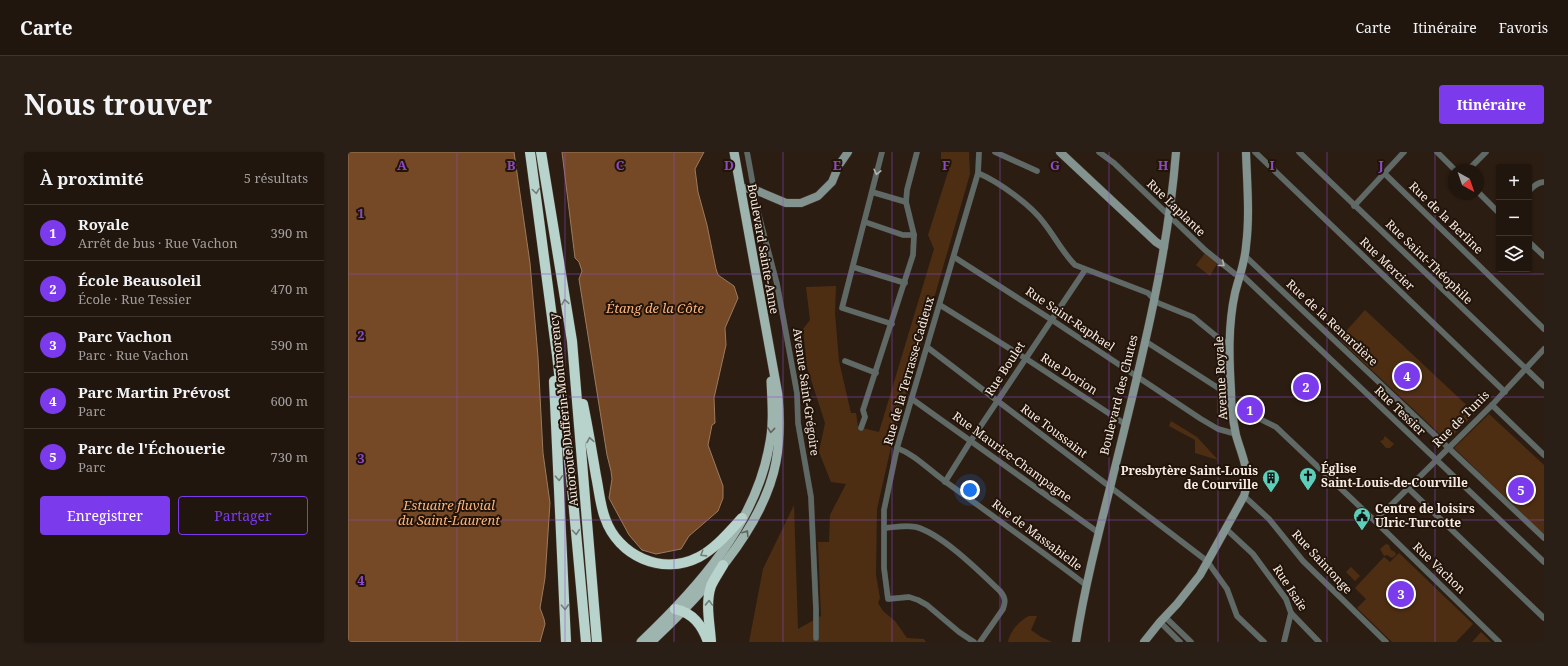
<!DOCTYPE html>
<html lang="fr">
<meta charset="utf-8">
<style>
:root{--surface:#21160e;--page:#291f17;--text:#f1f3f6;--muted:#a29f9e;--line:#3e352e;--accent:#7c3aed}
body{margin:0;font-family:"Noto Serif",serif;background:var(--page);color:var(--text)}
.controls{position:absolute;right:12px;top:12px;display:grid;overflow:hidden;border-radius:4px;box-shadow:0 1px 3px #0004}
.controls button{width:36px;height:36px;display:grid;place-items:center;padding:0;border:0;border-bottom:1px solid var(--line);background:var(--surface);color:var(--text);font:20px sans-serif}
.compass{position:absolute;left:1100px;top:12px;width:36px;height:36px;border-radius:50%;background:var(--surface);box-shadow:0 1px 3px #0004;rotate:140deg}
.you{position:absolute;left:622px;top:338px;width:14px;height:14px;margin:-10px;border:3px solid #fff;border-radius:50%;background:#1a73e8;box-shadow:0 0 0 6px #1a73e833}
.badge{display:grid;place-items:center;width:26px;height:26px;border-radius:50%;background:var(--accent);color:#fff;font-size:13px;font-weight:700}
.pin{position:absolute;translate:-50% -50%;border:2px solid #fff;box-shadow:0 1px 4px #0006}
.list{margin:0;padding:0;list-style:none}
h2{display:flex;justify-content:space-between;align-items:center;height:52px;margin:0;padding:0 16px;font-size:17px}
h2 small{font-size:13px;font-weight:400;color:var(--muted)}
.list li{display:grid;grid-template-columns:26px 1fr auto;gap:12px;align-items:center;box-sizing:border-box;height:56px;padding:0 16px;border-top:1px solid var(--line)}
.list b{display:block;font-size:15px;white-space:nowrap}
.list p{margin:0;font-size:13px;white-space:nowrap;color:var(--muted)}
.list em{font-size:13px;font-style:normal;color:var(--muted)}
.actions{display:flex;gap:8px;padding:12px 16px}
.actions a{flex:1;padding:9px 0;border:1px solid var(--accent);border-radius:4px;text-align:center;font-size:14px;color:var(--accent)}
.actions .main{background:var(--accent);color:#fff}
.icon{flex:none;width:22px;height:22px;fill:none;stroke:currentColor;stroke-width:2;stroke-linecap:round;stroke-linejoin:round}
.map{position:relative;flex:none;width:1196px;height:490px;overflow:hidden;border-radius:4px}
header{display:flex;align-items:center;gap:24px;box-sizing:border-box;height:56px;padding:0 20px;background:var(--surface);border-bottom:1px solid var(--line)}
header strong{font-size:19px}
nav{display:flex;gap:22px;margin-inline-start:auto;font-size:14px}
.intro{display:flex;align-items:center;justify-content:space-between;box-sizing:border-box;height:96px;padding:0 24px}
h1{margin:0;font-size:28px}
.button{padding:10px 18px;border-radius:4px;background:var(--accent);color:#fff;font-size:14px;font-weight:700}
main{display:flex;gap:24px;padding:0 24px}
aside{flex:1;background:var(--surface);border-radius:4px;box-shadow:0 1px 3px #0004}
.map>svg:first-child{display:block}
.green{fill:#4e2e13}
.water{fill:#754925;stroke:#9c7a5f}
.lines{fill:none;stroke-linecap:round;stroke-linejoin:round}
.street-casing{stroke:#483a30;stroke-width:6}
.secondary-casing{stroke:#483a30;stroke-width:9}
.primary-casing{stroke:#483a30;stroke-width:10}
.highway-casing{stroke:#483a30;stroke-width:11}
.street{stroke:#5f6a67;stroke-width:5.5}
.secondary{stroke:#839490;stroke-width:8}
.primary{stroke:#9eb5af;stroke-width:9}
.highway{stroke:#b7d3cc;stroke-width:10}
.oneway{stroke:#b3b2ac}
.oneway2{stroke:#747d74}
.oneway3{stroke:#60645c}
.grid{fill:none;stroke:#8e49c5;stroke-width:1;stroke-opacity:0.55}
.labels{text-anchor:middle;stroke-width:4;stroke-linejoin:round;paint-order:stroke}
.street-label{font-size:12px;fill:#f7ece5;stroke:#221409}
.poi-label{font-size:12px;font-weight:bold;fill:#f7ece5;stroke:#221409;text-anchor:start}
.water-label{font-size:13px;font-style:italic;fill:#fcb57f;stroke:#221409}
.grid-label{font-size:13px;text-anchor:middle;font-weight:bold;fill:#8e49c5;stroke:#221409;stroke-width:4;stroke-linejoin:round;paint-order:stroke}
</style>
<header>
<strong>Carte</strong>
<nav><a>Carte</a><a>Itinéraire</a><a>Favoris</a></nav>
</header>
<div class="intro"><h1>Nous trouver</h1><a class="button">Itinéraire</a></div>
<main>
<aside>
<h2>À proximité<small>5 résultats</small></h2>
<ul class="list">
<li><span class="badge">1</span><div><b>Royale</b><p>Arrêt de bus · Rue Vachon</p></div><em>390 m</em></li>
<li><span class="badge">2</span><div><b>École Beausoleil</b><p>École · Rue Tessier</p></div><em>470 m</em></li>
<li><span class="badge">3</span><div><b>Parc Vachon</b><p>Parc · Rue Vachon</p></div><em>590 m</em></li>
<li><span class="badge">4</span><div><b>Parc Martin Prévost</b><p>Parc</p></div><em>600 m</em></li>
<li><span class="badge">5</span><div><b>Parc de l'Échouerie</b><p>Parc</p></div><em>730 m</em></li>
</ul>
<div class="actions"><a class="main">Enregistrer</a><a>Partager</a></div>
</aside>
<div class="map">
<svg width="1196" height="490" viewBox="0 0 1196 490">
<rect width="100%" height="100%" fill="#2c1d12"/>
<g class="green">
<polygon points="593,0 621,0 622,22 543,295 529,357 528,423 532,446 530,451 535,459 547,469 559,486 576,487 578,490 401,490 415,417 446,353 450,477 473,464 470,390 481,390 482,363 498,332 483,330 471,300 477,271 459,215 455,177 462,168 458,135 488,134 487,161 491,209 503,261 508,261 510,275 531,280 586,97 580,83 600,20 593,7"/>
<polygon points="858,100 870,110 862,124 848,113"/>
<polygon points="1017,158 1127,261 1099,289 991,187"/>
<polygon points="1141,262 1196,313 1196,383 1106,296"/>
<polygon points="823,269 849,285 870,308 847,301 847,288 821,274"/>
<polygon points="1037,284 1046,292 1042,296 1038,296 1032,289 1035,288"/>
<polygon points="1038,392 1041,393 1043,398 1047,400 1048,403 1044,406 1039,403 1036,404 1032,397"/>
<polygon points="1051,401 1125,472 1108,490 1044,490 1009,456 1018,447 1007,436 1036,405 1042,410"/>
<polygon points="1003,415 1012,424 1007,429 998,420"/>
<path d="M681,464H689L683,478L693,485L704,490H660C662,479 672,468 681,464Z"/>
<polygon points="1133,480 1143,490 1124,490"/>
</g>
<g class="water">
<polygon points="0,0 166,0 182,111 190,205 195,301 202,351 197,426 192,456 196,467 197,472 192,490 0,490"/>
<polygon points="214,0 356,0 347,17 350,40 359,73 368,117 370,123 386,134 390,146 377,176 378,193 366,246 367,271 364,273 360,293 375,334 375,346 370,359 341,384 333,397 308,402 294,398 281,383 261,346 264,327 263,319 259,303 231,127 234,119 231,110 227,106"/>
</g>
<g class="lines">
<defs>
<g id="street">
<polyline points="399,0 410,60 429,132 449,241 450,271 463,345 468,457 468,486"/>
<polyline points="534,0 494,156 544,172"/>
<polyline points="647,0 689,19"/>
<polyline points="751,0 766,11 857,98 887,122 896,125 1196,410"/>
<polyline points="907,0 1157,240"/>
<polyline points="951,0 1196,234"/>
<polyline points="1089,0 1107,18"/>
<polyline points="1120,18 1138,0"/>
<path d="M630,21C651,30 683,53 696,71C707,85 715,101 727,113L800,141L810,151L845,165L873,188L882,192"/>
<polyline points="1036,21 1196,177"/>
<path d="M1181,39C1185,35 1189,30 1196,30"/>
<polyline points="524,40 558,50"/>
<polyline points="1130,40 1151,61"/>
<polyline points="1006,54 1056,0"/>
<polyline points="517,70 555,83 566,83"/>
<polyline points="1181,90 1196,104"/>
<polyline points="897,104 1196,386"/>
<polyline points="606,105 704,168 853,267 870,277 888,282"/>
<polyline points="505,115 557,131"/>
<polyline points="592,153 677,206 777,272"/>
<polyline points="797,189 878,241 883,243"/>
<polyline points="579,195 859,409 879,437 889,464 916,490"/>
<polyline points="497,209 528,221"/>
<polyline points="564,247 751,381"/>
<polyline points="1144,253 1196,303"/>
<polyline points="884,256 900,261 928,275 1027,369 1151,490"/>
<polyline points="513,276 517,265 515,258 565,103 566,83 558,50 559,38 569,0"/>
<path d="M549,296C568,303 582,319 598,330C645,364 692,398 738,433"/>
<polyline points="597,330 622,290 737,118"/>
<polyline points="1060,336 1196,466"/>
<polyline points="896,344 921,367 955,409 1038,490"/>
<polyline points="1027,369 1144,253 1196,197"/>
<path d="M537,376C547,375 558,373 568,375C594,382 632,420 652,439C657,445 658,449 655,457L632,490"/>
<polyline points="877,376 905,402 938,447 943,461 971,490"/>
<polyline points="817,465 843,490"/>
<polyline points="812,470 832,490"/>
<polyline points="626,490 611,480 579,453 570,448 561,445 540,447 536,416 536,358 549,296 630,21 631,0"/>
<polyline points="936,490 943,461"/>
</g>
<g id="secondary">
<polyline points="712,0 808,90 816,95"/>
<polyline points="392,36 405,37 438,51 453,51 470,44 484,30 491,13 500,0"/>
<path d="M728,490C736,438 749,387 762,336C789,225 819,114 828,0"/>
<path d="M796,490L812,470L829,452L852,423L896,344C904,322 894,305 888,283C885,269 883,253 883,238C881,206 880,173 887,141C891,125 897,110 898,94C902,63 899,31 898,0"/>
</g>
<g id="primary">
<path d="M293,490C348,438 407,373 421,295C426,273 424,251 423,229"/>
<path d="M303,490C352,444 415,378 428,310C432,288 432,266 430,243L386,0"/>
</g>
<g id="highway">
<polyline points="182,0 209,203 224,336 238,490"/>
<polyline points="193,0 224,189 249,490"/>
<polyline points="206,229 218,490"/>
<path d="M235,252C240,276 244,300 248,324C251,338 252,353 257,366C270,404 314,424 351,405C368,396 381,380 394,366"/>
<path d="M327,457C345,461 354,473 360,490"/>
<path d="M363,490C362,472 357,452 363,434C366,427 371,420 375,413"/>
</g>
</defs>
<use href="#street" class="street-casing"/>
<use href="#secondary" class="secondary-casing"/>
<use href="#primary" class="primary-casing"/>
<use href="#highway" class="highway-casing"/>
<use href="#street" class="street"/>
<use href="#secondary" class="secondary"/>
<use href="#primary" class="primary"/>
<use href="#highway" class="highway"/>
</g>
<defs><path id="oneway-chevron" d="M-2-3.5L2.5 0L-2 3.5" fill="none" stroke-width="1.6" stroke-linecap="round" stroke-linejoin="round"/></defs>
<g class="oneway">
<use href="#oneway-chevron" transform="translate(529 20) rotate(104)"/>
<use href="#oneway-chevron" transform="translate(874 112) rotate(38)"/>
</g>
<g class="oneway2">
<use href="#oneway-chevron" transform="translate(188 39) rotate(82)"/>
<use href="#oneway-chevron" transform="translate(217 150) rotate(-99)"/>
<use href="#oneway-chevron" transform="translate(242 288) rotate(-100)"/>
<use href="#oneway-chevron" transform="translate(211 326) rotate(87)"/>
<use href="#oneway-chevron" transform="translate(228 380) rotate(85)"/>
<use href="#oneway-chevron" transform="translate(355 402) rotate(148)"/>
<use href="#oneway-chevron" transform="translate(361 451) rotate(-88)"/>
<use href="#oneway-chevron" transform="translate(217 455) rotate(87)"/>
</g>
<g class="oneway3">
<use href="#oneway-chevron" transform="translate(423 278) rotate(96)"/>
<use href="#oneway-chevron" transform="translate(398 381) rotate(-57)"/>
</g>
<path class="grid" d="M109,0V490M217,0V490M326,0V490M435,0V490M544,0V490M652,0V490M761,0V490M870,0V490M979,0V490M1087,0V490M0,122H1196M0,245H1196M0,368H1196"/>
<defs>
<symbol id="church-pin" viewBox="-11 -11 22 30"><path d="M0 17L-7.5 6A9.5 9.5 0 1 1 7.5 6Z" fill="#5dceb9" stroke="#221409"/><path d="M-1.2-6h2.4v3.5h3.3v2.4h-3.3V6h-2.4V-.1h-3.3v-2.4h3.3Z" fill="#111"/></symbol>
<symbol id="building-pin" viewBox="-11 -11 22 30"><path d="M0 17L-7.5 6A9.5 9.5 0 1 1 7.5 6Z" fill="#5dceb9" stroke="#221409"/><path d="M-4-6H4V6H1V3H-1V6H-4ZM-2.5-4.3h1.7v1.8h-1.7ZM.8-4.3h1.7v1.8H.8ZM-2.5-1h1.7V.8h-1.7ZM.8-1h1.7V.8H.8Z" fill="#111"/></symbol>
<symbol id="civic-pin" viewBox="-11 -11 22 30"><path d="M0 17L-7.5 6A9.5 9.5 0 1 1 7.5 6Z" fill="#5dceb9" stroke="#221409"/><path d="M-.6-6.5H3V-4.5H.6V-3L4-1V1h2V6H-6V1h2V-1L-.6-3ZM-1.2 2.5V6h2.4V2.5Z" fill="#111"/></symbol>
</defs>
<g fill-rule="evenodd">
<use href="#church-pin" x="950" y="314" width="20" height="27"/>
<use href="#building-pin" x="913" y="316" width="20" height="27"/>
<use href="#civic-pin" x="1004" y="354" width="20" height="27"/>
</g>
<g class="labels">
<g class="street-label">
<text transform="translate(828 56) rotate(44)" y="4">Rue Laplante</text>
<text transform="translate(1098 66) rotate(44)" y="4">Rue de la Berline</text>
<text transform="translate(415 97) rotate(80)" y="4">Boulevard Sainte-Anne</text>
<text transform="translate(1081 110) rotate(44)" y="4">Rue Saint-Théophile</text>
<text transform="translate(1039 112) rotate(44)" y="4">Rue Mercier</text>
<text transform="translate(722 167) rotate(34)" y="4">Rue Saint-Raphael</text>
<text transform="translate(984 171) rotate(43)" y="4">Rue de la Renardière</text>
<text transform="translate(657 217) rotate(-57)" y="4">Rue Boulet</text>
<text transform="translate(561 219) rotate(-74)" y="4">Rue de la Terrasse-Cadieux</text>
<text transform="translate(721 222) rotate(33)" y="4">Rue Dorion</text>
<text transform="translate(873 226) rotate(-93)" y="4">Avenue Royale</text>
<text transform="translate(458 240) rotate(82)" y="4">Avenue Saint-Grégoire</text>
<text transform="translate(771 243) rotate(-76)" y="4">Boulevard des Chutes</text>
<text transform="translate(216 258) rotate(-96)" y="4">Autoroute Dufferin-Montmorency</text>
<text transform="translate(1052 259) rotate(44)" y="4">Rue Tessier</text>
<text transform="translate(1113 267) rotate(-45)" y="4">Rue de Tunis</text>
<text transform="translate(706 279) rotate(37)" y="4">Rue Toussaint</text>
<text transform="translate(664 305) rotate(36)" y="4">Rue Maurice-Champagne</text>
<text transform="translate(689 383) rotate(37)" y="4">Rue de Massabielle</text>
<text transform="translate(974 410) rotate(47)" y="4">Rue Saintonge</text>
<text transform="translate(1091 416) rotate(44)" y="4">Rue Vachon</text>
<text transform="translate(942 436) rotate(57)" y="4">Rue Isaïe</text>
</g>
<g class="poi-label">
<text x="973" y="321">Église<tspan x="973" dy="14">Saint-Louis-de-Courville</tspan></text>
<text x="910" y="323" text-anchor="end">Presbytère Saint-Louis<tspan x="910" dy="14">de Courville</tspan></text>
<text x="1027" y="361">Centre de loisirs<tspan x="1027" dy="14">Ulric-Turcotte</tspan></text>
</g>
<g class="water-label">
<text x="307" y="161">Étang de la Côte</text>
<text x="101" y="358">Estuaire fluvial<tspan x="101" dy="15">du Saint-Laurent</tspan></text>
</g>
</g>
<g class="grid-label">
<text x="54" y="18">A</text>
<text x="163" y="18">B</text>
<text x="272" y="18">C</text>
<text x="381" y="18">D</text>
<text x="489" y="18">E</text>
<text x="598" y="18">F</text>
<text x="707" y="18">G</text>
<text x="815" y="18">H</text>
<text x="924" y="18">I</text>
<text x="1033" y="18">J</text>
<text x="13" y="66">1</text>
<text x="13" y="188">2</text>
<text x="13" y="311">3</text>
<text x="13" y="433">4</text>
</g>
</svg>
<div class="controls">
<button>+</button>
<button>−</button>
<button><svg class="icon" aria-label="layers" viewBox="0 0 24 24"><path d="M12 4l9 5-9 5-9-5zM3 14l9 5 9-5"/></svg></button>
</div>
<svg class="compass" viewBox="-18 -18 36 36"><path d="M0-13l5 13h-10z" fill="#e53935"/><path d="M0 13l5-13h-10z" fill="#a29f9e"/></svg>
<div class="you"></div>
<div class="pin badge" style="left:902px;top:258px">1</div>
<div class="pin badge" style="left:958px;top:235px">2</div>
<div class="pin badge" style="left:1053px;top:442px">3</div>
<div class="pin badge" style="left:1059px;top:224px">4</div>
<div class="pin badge" style="left:1173px;top:338px">5</div>
</div>
</main>
